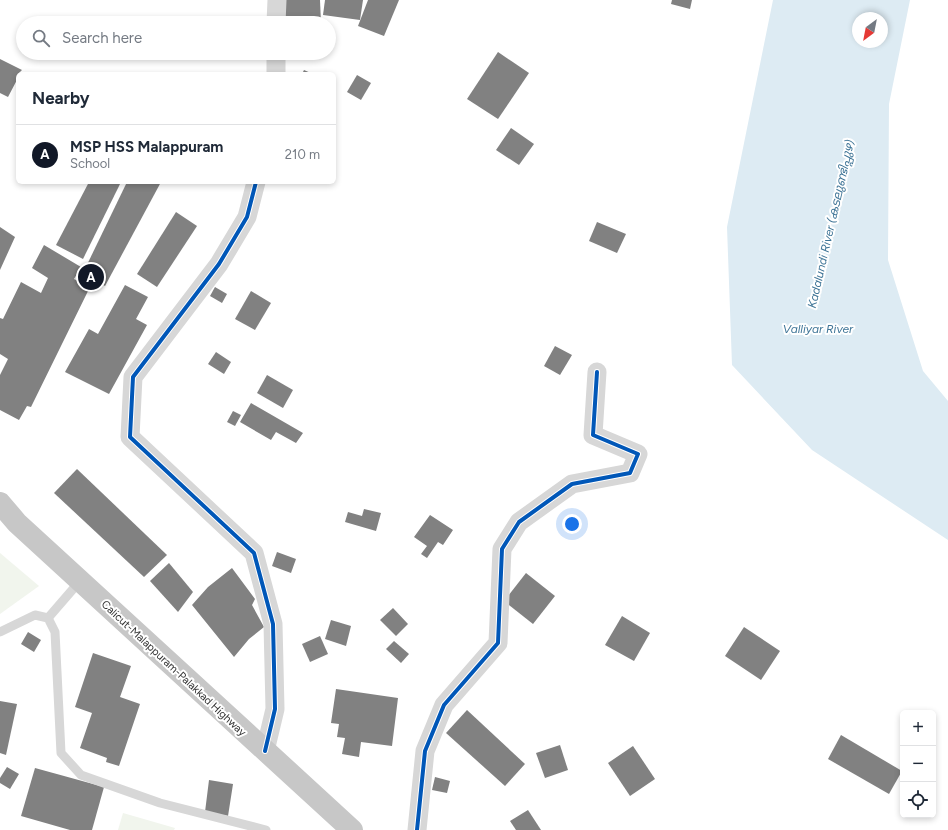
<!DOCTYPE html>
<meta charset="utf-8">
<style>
:root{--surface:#fff;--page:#f6f6f7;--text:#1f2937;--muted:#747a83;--line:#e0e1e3;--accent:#111827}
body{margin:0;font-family:Figtree,"Noto Sans Malayalam",sans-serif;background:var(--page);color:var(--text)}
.controls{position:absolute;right:12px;bottom:12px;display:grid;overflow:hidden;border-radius:6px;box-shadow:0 2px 6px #0003}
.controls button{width:36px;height:36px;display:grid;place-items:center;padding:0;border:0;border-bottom:1px solid var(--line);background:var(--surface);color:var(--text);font:20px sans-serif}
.compass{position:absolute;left:852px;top:12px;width:36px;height:36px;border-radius:50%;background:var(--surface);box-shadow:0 2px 6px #0003;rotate:212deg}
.you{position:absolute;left:572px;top:524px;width:14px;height:14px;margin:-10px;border:3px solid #fff;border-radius:50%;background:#1a73e8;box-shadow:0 0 0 6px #1a73e833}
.badge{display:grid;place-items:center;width:26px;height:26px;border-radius:50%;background:var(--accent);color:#fff;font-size:13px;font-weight:700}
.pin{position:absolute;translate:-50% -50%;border:2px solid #fff;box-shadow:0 1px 4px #0006}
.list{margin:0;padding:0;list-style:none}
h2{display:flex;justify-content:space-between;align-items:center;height:52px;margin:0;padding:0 16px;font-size:17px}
h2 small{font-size:13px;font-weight:400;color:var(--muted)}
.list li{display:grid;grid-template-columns:26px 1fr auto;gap:12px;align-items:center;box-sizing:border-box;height:60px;padding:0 16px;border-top:1px solid var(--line)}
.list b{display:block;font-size:15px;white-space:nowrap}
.list p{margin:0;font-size:13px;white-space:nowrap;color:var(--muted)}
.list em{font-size:13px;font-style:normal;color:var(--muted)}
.icon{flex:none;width:22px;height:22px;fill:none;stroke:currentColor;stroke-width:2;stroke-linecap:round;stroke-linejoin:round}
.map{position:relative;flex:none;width:948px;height:830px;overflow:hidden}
.search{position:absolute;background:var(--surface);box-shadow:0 2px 6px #0003;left:16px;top:16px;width:320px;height:44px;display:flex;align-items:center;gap:10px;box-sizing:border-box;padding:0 14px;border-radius:22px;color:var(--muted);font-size:15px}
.panel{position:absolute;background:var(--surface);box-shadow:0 2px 6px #0003;left:16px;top:72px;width:320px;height:112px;border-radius:6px}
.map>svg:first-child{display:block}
.green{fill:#f1f5ed}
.water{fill:#ddebf3;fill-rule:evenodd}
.building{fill:#818181}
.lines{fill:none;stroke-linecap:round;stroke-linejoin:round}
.service{stroke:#d7d7d7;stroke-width:9}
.minor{stroke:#d7d7d7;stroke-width:19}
.trunk{stroke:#c7c7c7;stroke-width:22}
.cycleway-casing{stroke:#fff;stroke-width:6}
.cycleway{stroke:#0057b8;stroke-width:4}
.labels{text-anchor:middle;stroke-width:4;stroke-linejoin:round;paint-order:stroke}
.street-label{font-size:11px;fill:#333;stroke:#fff}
.water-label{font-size:12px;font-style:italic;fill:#3f7597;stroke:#fff}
</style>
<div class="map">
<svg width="948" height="830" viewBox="0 0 948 830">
<rect width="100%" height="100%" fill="#fff"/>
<g class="green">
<polygon points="0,553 39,586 0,614"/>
<polygon points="123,813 175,828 174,830 118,830"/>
</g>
<path class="water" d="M773,0H910L889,104L888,260L923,371L948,401V540L812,450L732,365L727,227ZM858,18H882V42H858Z"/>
<g class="building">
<polygon points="284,0 320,0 321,23 285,23"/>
<polygon points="325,0 363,0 360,20 323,15"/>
<polygon points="368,0 399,0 384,36 358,26"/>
<polygon points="672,0 692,0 690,9 671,4"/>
<polygon points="498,52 529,73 498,119 467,99"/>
<polygon points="0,59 22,70 18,74 18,78 8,97 0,93"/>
<polygon points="304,70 313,74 302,74"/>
<polygon points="357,75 371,83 361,100 347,92"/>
<polygon points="511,128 534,144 519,165 496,150"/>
<polygon points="89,182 121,182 83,259 56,245"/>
<polygon points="127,182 161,182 105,286 83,273"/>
<polygon points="176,212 197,226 157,287 137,274"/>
<polygon points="597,222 626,234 617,253 589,241"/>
<polygon points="0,227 15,237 0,270"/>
<polygon points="44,245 81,267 74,279 90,287 31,407 27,406 19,420 0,410 0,375 8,359 0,354 0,318 3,319 21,282 41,293 48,278 32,268"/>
<polygon points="125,285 148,297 136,319 147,325 109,394 65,372 89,329 98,334"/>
<polygon points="215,287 227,294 222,303 210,296"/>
<polygon points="251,291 271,303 255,330 235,319"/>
<polygon points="555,346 572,355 560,375 544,366"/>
<polygon points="216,352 231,362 224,374 208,364"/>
<polygon points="267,375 293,390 283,408 257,393"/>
<polygon points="251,403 303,433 296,443 276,432 271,440 240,422"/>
<polygon points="233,411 241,415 235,426 227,422"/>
<polygon points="77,469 167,555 144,577 54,493"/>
<polygon points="364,509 381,513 376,531 345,522 348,512 362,516"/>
<polygon points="430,515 453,530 443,545 438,542 427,558 421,554 427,546 414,537"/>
<polygon points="277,552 296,559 291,573 272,566"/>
<polygon points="169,563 193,592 178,612 150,581"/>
<polygon points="232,568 255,599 252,605 264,627 249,639 234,657 192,605 208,587"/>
<polygon points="526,573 555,596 533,624 504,601"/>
<polygon points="393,608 408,624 396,636 380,620"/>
<polygon points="622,616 650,633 634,661 605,645"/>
<polygon points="331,620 351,626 346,646 325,639"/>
<polygon points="744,627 780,651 761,680 725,656"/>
<polygon points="28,632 41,640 34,652 21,644"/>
<polygon points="320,636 328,654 310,662 302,644"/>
<polygon points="394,641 409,654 401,663 386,649"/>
<polygon points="93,653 131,666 120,697 140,704 119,766 106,762 107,758 80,748 92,713 75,707"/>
<polygon points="336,689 398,698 392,746 361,742 359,757 342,754 345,738 337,737 339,724 331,723"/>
<polygon points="0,701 17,704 6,755 0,753"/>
<polygon points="467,710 525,764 505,786 446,733"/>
<polygon points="841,735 902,771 889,794 828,759"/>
<polygon points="560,745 568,770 545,778 536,753"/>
<polygon points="633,746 655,779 630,796 608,763"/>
<polygon points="7,767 19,774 10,789 0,783 0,778"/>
<polygon points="35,768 104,787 92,830 70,830 21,816"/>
<polygon points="435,777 450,781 447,793 432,790"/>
<polygon points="209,780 233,784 228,816 205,812"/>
<polygon points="528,810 541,830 516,830 510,821"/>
</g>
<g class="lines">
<g class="service">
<polyline points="48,618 80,581"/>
<polyline points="0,632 35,615 48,618 55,632 61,753 81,775 160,803 266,830"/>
</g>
<g class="minor">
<polyline points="276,23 277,0"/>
<polyline points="276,74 276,53"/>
<polyline points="256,182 247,217 219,264 133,377 130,437 254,553 273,624 275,709 265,751"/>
<polyline points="417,830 425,751 444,705 498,643 502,549 519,522 572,484 630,473 638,454 593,435 597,372"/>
</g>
<polyline class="trunk" points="0,503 17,523 352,830"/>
<defs>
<g id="cycleway">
<polyline points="256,182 247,217 219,264 133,377 130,437 254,553 273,624 275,709 265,751"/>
<polyline points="417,830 425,751 444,705 498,643 502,549 519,522 572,484 630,473 638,454 593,435 597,372"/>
</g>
</defs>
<use href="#cycleway" class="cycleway-casing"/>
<use href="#cycleway" class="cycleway"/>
</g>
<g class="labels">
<g class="street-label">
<text transform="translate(174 668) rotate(43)" y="4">Calicut-Malappuram-Palakkad Highway</text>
</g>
<g class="water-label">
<text transform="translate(831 224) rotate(-77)" y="4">Kadalundi River (കടലുണ്ടിപ്പുഴ)</text>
<text x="818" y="333">Valliyar River</text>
</g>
</g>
</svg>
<div class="controls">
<button>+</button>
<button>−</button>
<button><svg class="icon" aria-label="locate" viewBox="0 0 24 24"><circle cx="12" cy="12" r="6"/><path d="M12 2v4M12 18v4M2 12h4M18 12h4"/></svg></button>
</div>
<svg class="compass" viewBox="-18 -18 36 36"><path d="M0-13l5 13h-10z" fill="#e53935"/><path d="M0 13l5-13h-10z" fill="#747a83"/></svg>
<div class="you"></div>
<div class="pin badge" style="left:91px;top:277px">A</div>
<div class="search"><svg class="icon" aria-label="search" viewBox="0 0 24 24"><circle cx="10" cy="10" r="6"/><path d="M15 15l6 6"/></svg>Search here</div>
<section class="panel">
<h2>Nearby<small></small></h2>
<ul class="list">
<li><span class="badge">A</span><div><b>MSP HSS Malappuram</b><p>School</p></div><em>210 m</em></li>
</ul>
</section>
</div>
